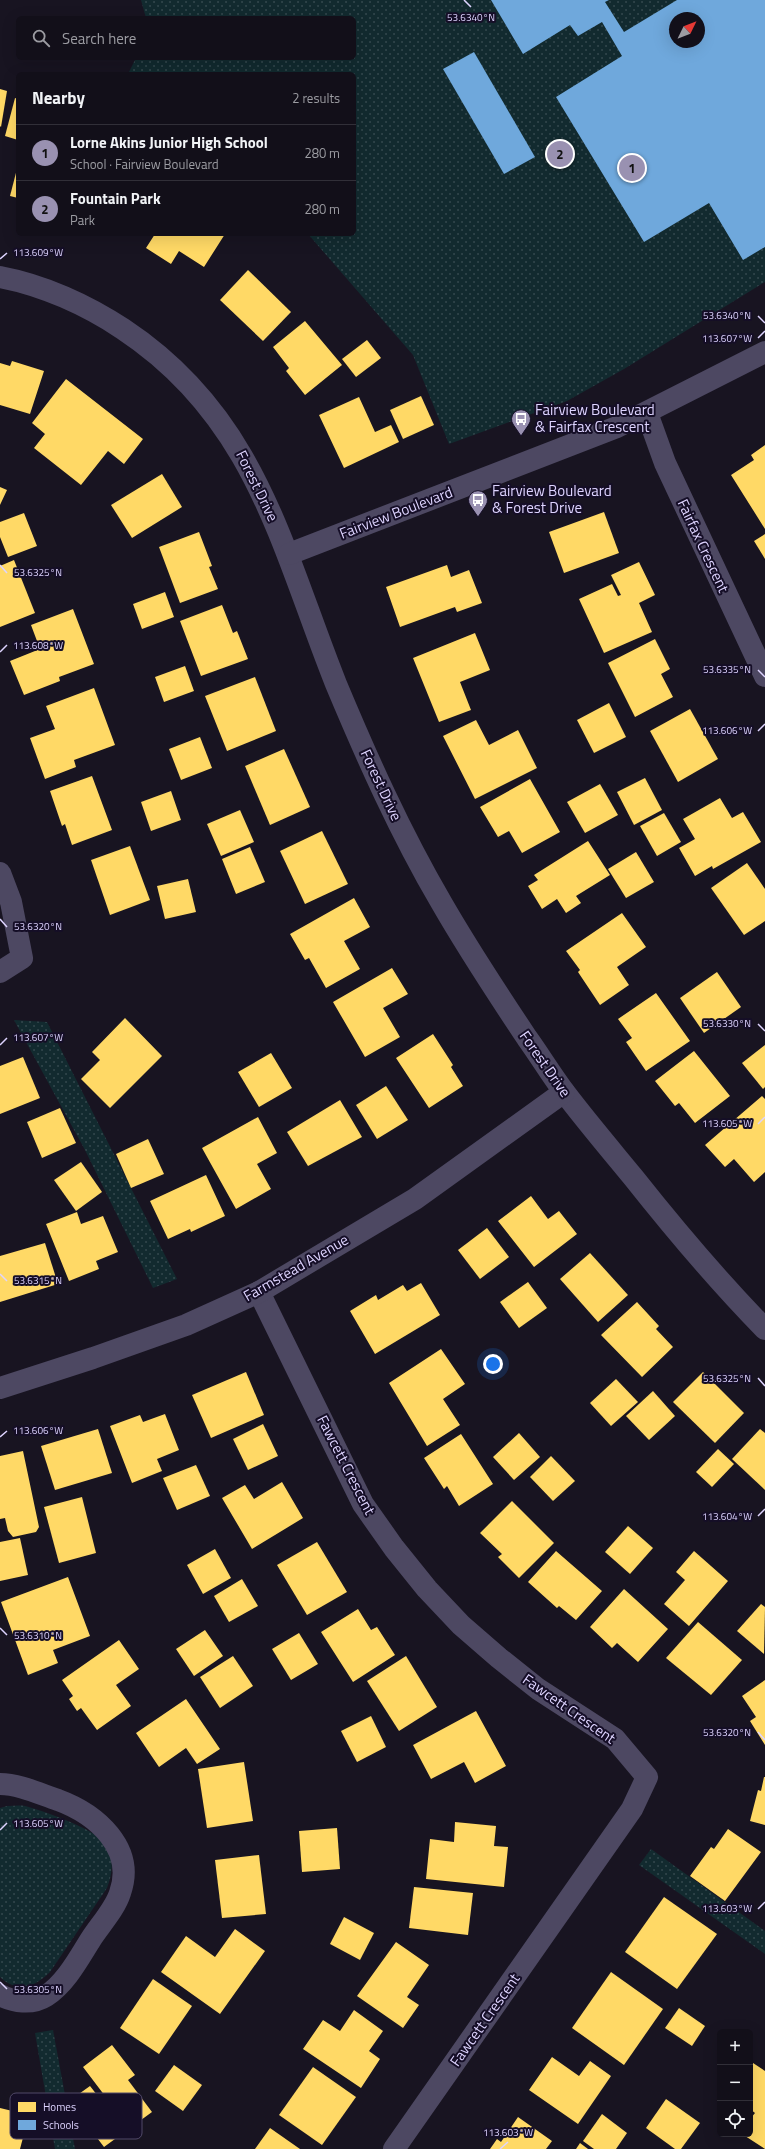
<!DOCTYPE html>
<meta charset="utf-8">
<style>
:root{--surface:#120f19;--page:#1f1d26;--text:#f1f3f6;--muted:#9c9ca2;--line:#312f38;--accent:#9991b1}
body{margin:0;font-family:"Titillium Web",sans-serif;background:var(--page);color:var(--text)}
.controls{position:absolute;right:12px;bottom:12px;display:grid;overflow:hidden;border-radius:6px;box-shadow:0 4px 16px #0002}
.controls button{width:36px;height:36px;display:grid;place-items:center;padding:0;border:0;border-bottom:1px solid var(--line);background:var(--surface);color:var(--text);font:20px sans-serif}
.compass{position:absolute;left:669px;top:12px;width:36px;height:36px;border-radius:50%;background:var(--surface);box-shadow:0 4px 16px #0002;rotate:47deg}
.you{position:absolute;left:493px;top:1364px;width:14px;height:14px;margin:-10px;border:3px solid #fff;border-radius:50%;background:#1a73e8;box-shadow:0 0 0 6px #1a73e833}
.badge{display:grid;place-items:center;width:26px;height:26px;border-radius:50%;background:var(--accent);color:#111;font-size:13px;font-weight:700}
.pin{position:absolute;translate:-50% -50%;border:2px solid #fff;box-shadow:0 1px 4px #0006}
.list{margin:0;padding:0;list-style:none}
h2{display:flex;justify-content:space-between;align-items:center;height:52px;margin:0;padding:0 16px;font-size:17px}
h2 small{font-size:13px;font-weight:400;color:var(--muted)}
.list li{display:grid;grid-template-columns:26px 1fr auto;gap:12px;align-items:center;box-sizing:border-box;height:56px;padding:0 16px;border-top:1px solid var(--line)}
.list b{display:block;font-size:15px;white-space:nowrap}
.list p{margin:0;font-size:13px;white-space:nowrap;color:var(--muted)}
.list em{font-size:13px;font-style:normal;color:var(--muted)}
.icon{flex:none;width:22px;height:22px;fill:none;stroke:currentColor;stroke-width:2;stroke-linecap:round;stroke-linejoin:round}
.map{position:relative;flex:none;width:765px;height:2149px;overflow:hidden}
.search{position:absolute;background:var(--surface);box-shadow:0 4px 16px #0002;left:16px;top:16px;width:340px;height:44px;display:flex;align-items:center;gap:10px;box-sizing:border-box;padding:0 14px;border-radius:6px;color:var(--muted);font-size:15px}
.panel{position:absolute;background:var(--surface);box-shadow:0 4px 16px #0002;left:16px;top:72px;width:340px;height:164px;border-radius:6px}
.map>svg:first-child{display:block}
.grass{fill:url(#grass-dots);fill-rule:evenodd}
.homes{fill:#ffd966}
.schools{fill:#6fa8dc;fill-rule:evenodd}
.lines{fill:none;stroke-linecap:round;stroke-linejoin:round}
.minor{stroke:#4d4862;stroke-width:22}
.ticks{fill:none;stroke:#ded4ff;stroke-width:1.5}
.labels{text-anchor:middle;stroke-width:4;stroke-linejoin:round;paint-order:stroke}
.poi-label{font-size:15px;fill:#ded4ff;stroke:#150e27;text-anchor:start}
.street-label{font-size:15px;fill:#ded4ff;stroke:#150e27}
.key{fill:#150e27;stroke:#514968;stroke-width:1}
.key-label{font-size:11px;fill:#ded4ff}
.ticks-label{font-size:10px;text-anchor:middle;fill:#ded4ff;stroke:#150e27;stroke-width:4;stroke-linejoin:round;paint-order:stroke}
</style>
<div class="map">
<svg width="765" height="2149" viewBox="0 0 765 2149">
<defs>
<pattern id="grass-dots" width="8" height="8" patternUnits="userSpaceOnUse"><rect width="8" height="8" fill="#122a2f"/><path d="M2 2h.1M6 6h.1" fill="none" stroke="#34484e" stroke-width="1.8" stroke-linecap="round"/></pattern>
</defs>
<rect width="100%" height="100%" fill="#181421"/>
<g class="grass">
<path d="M141,0H765V282L624,369L567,401L449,444L413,355L308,234H354V74H128L136,58H354V18H146ZM675,18H699V42H675Z"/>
<polygon points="14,1020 47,1022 177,1279 153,1288 85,1150"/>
<path d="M7,1806C13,1806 19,1805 25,1806C42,1810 93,1829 103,1841C115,1854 113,1873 107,1888L50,1972C35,1987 18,1994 0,1977V1808Z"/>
<polygon points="651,1849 765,1931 765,1954 639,1865"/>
<polygon points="53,2030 75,2149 55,2149 35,2033"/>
</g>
<g class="homes">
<polygon points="0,89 7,91 1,127 0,126"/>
<polygon points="15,98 18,99 18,140 5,136"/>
<polygon points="18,165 18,198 10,196"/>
<polygon points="155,234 225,234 204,267 179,251 171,264 146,248"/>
<polygon points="248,270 291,312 263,341 220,300"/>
<polygon points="305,321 342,365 305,395 286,371 289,368 273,347"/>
<polygon points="367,340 381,358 356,377 342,359"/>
<polygon points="12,361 44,371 30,414 0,405 0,363 10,366"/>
<polygon points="66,379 143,439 124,464 108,451 81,485 34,448 45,434 32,423"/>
<polygon points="421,396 434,425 403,439 390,410"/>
<polygon points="359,397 375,432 391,425 399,442 344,468 319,415"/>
<polygon points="765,445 765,529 731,475 754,460 751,455"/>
<polygon points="162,474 182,507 132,538 111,505"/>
<polygon points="0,487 7,490 0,505"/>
<polygon points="604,512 619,553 564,573 549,532"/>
<polygon points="24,513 37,546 8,557 0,537 0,522"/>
<polygon points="199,532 212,566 209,567 218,589 180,603 159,547"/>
<polygon points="765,534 765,559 754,541"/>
<polygon points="14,560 35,613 0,627 0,566"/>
<polygon points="639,562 655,595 639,603 652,632 604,653 579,599 612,584 618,596 621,595 611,575"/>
<polygon points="447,565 451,577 469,570 482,603 457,612 455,607 400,627 386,587"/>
<polygon points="165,592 174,617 142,629 133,604"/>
<polygon points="222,605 233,633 237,631 248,659 201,676 180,621"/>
<polygon points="73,609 94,664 59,677 60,681 24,695 10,661 40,649 31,625"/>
<polygon points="475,633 490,670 460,682 471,710 439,722 413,658"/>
<polygon points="655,639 670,669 661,674 673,697 635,717 608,663"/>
<polygon points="185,666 194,691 164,702 155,677"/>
<polygon points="255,677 276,731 227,751 205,696"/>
<polygon points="94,688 115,745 74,760 76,767 45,779 30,738 55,729 46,706"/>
<polygon points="609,703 626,737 594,753 577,720"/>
<polygon points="690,709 718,759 678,782 650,731"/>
<polygon points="476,720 489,745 518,730 537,768 475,799 443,736"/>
<polygon points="200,737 212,768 181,780 169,749"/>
<polygon points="284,749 310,807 270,825 245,766"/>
<polygon points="92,776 112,830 72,845 65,824 62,826 50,791"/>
<polygon points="645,778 662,810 634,825 617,792"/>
<polygon points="530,779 560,832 522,853 509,831 498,837 480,807"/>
<polygon points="600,784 618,815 585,833 567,802"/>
<polygon points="171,791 181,820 151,831 141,802"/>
<polygon points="720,798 732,818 743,812 761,842 713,869 712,866 695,876 679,848 695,839 683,819"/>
<polygon points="240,810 254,842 221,856 207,824"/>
<polygon points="664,813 681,842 657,856 640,826"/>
<polygon points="322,831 348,884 305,904 280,851"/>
<polygon points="588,841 610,875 576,896 581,903 566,913 557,899 542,909 528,886 538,880 534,875"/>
<polygon points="130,846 150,900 110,915 91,860"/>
<polygon points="250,847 265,882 236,894 222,859"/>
<polygon points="636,852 654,882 626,898 608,869"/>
<polygon points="747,863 765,889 765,921 744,935 711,888"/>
<polygon points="188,879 196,912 165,919 157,886"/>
<polygon points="354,898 370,927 344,941 360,969 326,988 309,958 305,960 290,934"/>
<polygon points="622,913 646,947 617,967 629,985 600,1005 578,972 580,970 566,951"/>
<polygon points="392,968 408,994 383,1008 400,1037 365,1057 333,1002"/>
<polygon points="717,972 741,1007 704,1033 680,998"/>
<polygon points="656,993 690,1041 646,1071 626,1042 632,1038 618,1019"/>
<polygon points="125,1018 162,1056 110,1108 81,1079 100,1060 92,1052"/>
<polygon points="433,1034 453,1065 451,1067 463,1086 429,1108 396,1058"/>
<polygon points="765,1045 765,1087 763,1089 742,1063"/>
<polygon points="694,1051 730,1096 695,1123 679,1103 675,1106 655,1081"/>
<polygon points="271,1053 292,1088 259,1107 238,1072"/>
<polygon points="23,1057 40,1098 0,1114 0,1066"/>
<polygon points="386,1086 408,1120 377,1139 356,1105"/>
<polygon points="762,1096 765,1099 765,1172 754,1182 734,1159 725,1167 705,1145"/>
<polygon points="340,1100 362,1137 308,1166 287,1132"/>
<polygon points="60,1108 76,1143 42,1158 27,1122"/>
<polygon points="258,1117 277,1153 257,1164 271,1189 236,1209 202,1148"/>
<polygon points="148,1139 164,1174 131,1188 116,1154"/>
<polygon points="81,1162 102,1192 76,1211 54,1180"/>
<polygon points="206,1175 225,1216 191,1232 190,1229 168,1239 150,1201"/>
<polygon points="531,1196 548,1219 559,1211 577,1234 534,1267 498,1221"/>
<polygon points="77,1212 81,1224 103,1216 118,1252 96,1261 99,1269 69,1281 46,1224"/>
<polygon points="487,1228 509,1257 480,1279 458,1250"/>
<polygon points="45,1243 58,1284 0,1302 0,1256"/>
<polygon points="590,1253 628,1295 598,1322 560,1279"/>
<polygon points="528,1282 547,1308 519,1328 500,1302"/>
<polygon points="421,1283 440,1315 375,1354 350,1311 376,1295 378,1300 403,1285 407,1291"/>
<polygon points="637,1302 659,1326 656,1329 673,1347 642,1377 601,1335"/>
<polygon points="441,1349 465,1384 443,1399 460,1425 427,1446 389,1383"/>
<polygon points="246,1372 264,1415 211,1438 192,1395"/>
<polygon points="703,1372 744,1413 715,1443 673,1402"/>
<polygon points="616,1379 638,1402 611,1426 590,1403"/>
<polygon points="653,1391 675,1416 649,1440 626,1416"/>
<polygon points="165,1414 179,1450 157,1459 162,1471 132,1483 110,1426 140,1415 143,1422"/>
<polygon points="263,1424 278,1456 248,1470 233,1439"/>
<polygon points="98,1429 112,1473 55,1490 41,1446"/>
<polygon points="760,1429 765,1433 765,1490 732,1459"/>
<polygon points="519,1433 540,1457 514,1480 493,1457"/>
<polygon points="461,1434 493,1484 459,1506 447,1486 444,1489 424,1458"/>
<polygon points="718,1449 734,1464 712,1487 696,1472"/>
<polygon points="23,1451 39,1527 36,1532 13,1537 8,1531 5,1518 0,1519 0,1456"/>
<polygon points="551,1456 575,1481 553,1501 530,1477"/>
<polygon points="196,1465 210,1496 177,1510 163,1478"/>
<polygon points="282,1482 303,1518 252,1549 222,1498 245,1485 254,1499"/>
<polygon points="82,1497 96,1553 59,1563 44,1507"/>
<polygon points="512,1501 554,1543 519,1578 498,1557 502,1554 480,1533"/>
<polygon points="628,1526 653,1548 630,1574 605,1552"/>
<polygon points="20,1538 28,1575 0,1581 0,1542"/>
<polygon points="317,1542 347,1592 307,1615 277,1565"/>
<polygon points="215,1549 231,1578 203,1594 187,1565"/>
<polygon points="556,1551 602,1591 576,1620 559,1606 557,1608 528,1582"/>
<polygon points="694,1551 728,1581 689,1626 664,1604 685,1580 676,1572"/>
<polygon points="68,1577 90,1636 53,1650 58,1663 28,1675 1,1602"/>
<polygon points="242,1579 258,1606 229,1622 214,1596"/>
<polygon points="624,1589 668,1629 638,1662 617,1643 612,1648 590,1627"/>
<polygon points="761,1604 765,1607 764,1654 737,1631"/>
<polygon points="358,1609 371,1630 377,1627 395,1655 353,1682 321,1632"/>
<polygon points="698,1622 742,1660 711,1695 666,1658"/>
<polygon points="205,1630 223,1656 194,1676 176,1649"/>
<polygon points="299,1633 318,1664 291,1680 272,1649"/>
<polygon points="119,1640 139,1669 116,1685 131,1706 97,1730 81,1708 77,1711 69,1699 73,1696 62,1680"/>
<polygon points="233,1656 253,1686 220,1708 200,1677"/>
<polygon points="406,1656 437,1707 399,1731 367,1681"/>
<polygon points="765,1680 765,1745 750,1721 756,1717 742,1696"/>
<polygon points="186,1699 220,1749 197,1764 186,1748 159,1767 136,1733"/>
<polygon points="476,1711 506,1766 475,1783 464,1762 431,1779 413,1745"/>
<polygon points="371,1716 386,1747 357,1762 341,1731"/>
<polygon points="244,1762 253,1821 207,1828 198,1769"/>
<polygon points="764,1777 765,1777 765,1825 750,1821 758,1790 761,1791"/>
<polygon points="455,1822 496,1826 494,1846 508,1847 504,1887 426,1879 430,1839 454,1842"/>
<polygon points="337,1828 340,1869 302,1872 299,1831"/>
<polygon points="728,1829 761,1852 725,1901 690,1876 711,1847 714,1849"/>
<polygon points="259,1855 266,1914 222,1918 215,1860"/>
<polygon points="414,1887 473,1893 468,1935 409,1928"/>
<polygon points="664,1897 717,1934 677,1989 625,1952"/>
<polygon points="344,1917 374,1933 360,1960 330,1944"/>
<polygon points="235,1929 265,1951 220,2014 161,1972 186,1936 215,1957"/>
<polygon points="396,1942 429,1965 407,1997 419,2005 403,2028 357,1996"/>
<polygon points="611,1972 663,2009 624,2065 572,2028"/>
<polygon points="153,1979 192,2006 159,2054 120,2028"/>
<polygon points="679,2008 705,2026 692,2046 665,2028"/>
<polygon points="354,2010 383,2031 369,2051 380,2059 361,2088 303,2049 323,2020 340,2031"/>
<polygon points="112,2045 135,2075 128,2080 152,2112 104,2147 69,2101 90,2086 101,2100 105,2096 83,2067"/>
<polygon points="552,2057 579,2076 590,2061 611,2076 578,2124 529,2090"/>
<polygon points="750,2061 765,2071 765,2149 742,2134 750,2134 750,2119 755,2113 750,2109"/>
<polygon points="174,2065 202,2085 183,2111 155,2091"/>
<polygon points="313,2067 356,2097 322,2145 279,2115"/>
<polygon points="666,2099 700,2123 681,2149 675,2149 646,2128"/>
<polygon points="0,2108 29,2115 20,2149 0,2149"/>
<polygon points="602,2114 627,2133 616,2149 594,2149 583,2141"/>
<polygon points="518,2117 552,2141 546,2149 490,2149 497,2139 501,2142"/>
<polygon points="270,2128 300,2149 255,2149"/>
<polygon points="580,2143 588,2149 576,2149"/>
</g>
<g class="schools">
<path d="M491,0H609L605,2L624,32L677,0H765V247L743,260L709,203L644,242L556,97L622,56L602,22L578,36L570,25L523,54ZM675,18H699V42H675Z"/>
<polygon points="474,52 535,157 504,174 443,69"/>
</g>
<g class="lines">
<g class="minor">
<path d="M0,277C43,285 87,305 123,329C256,417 281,546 336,684C367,758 400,832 441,902C468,949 497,993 527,1038C540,1056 552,1076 565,1093C587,1122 610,1149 633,1177C675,1230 718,1281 765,1329"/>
<polyline points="647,413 665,463 765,676"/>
<polyline points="289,554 617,427 765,352"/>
<polyline points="0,873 11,902 22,958 0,972"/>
<polyline points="259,1292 363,1504 394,1548 427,1589 461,1625 499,1658 538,1689 615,1739 647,1777 632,1809 394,2149"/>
<polyline points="0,1388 93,1358 186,1325 259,1292 415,1199 564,1092"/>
<path d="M0,1784C19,1784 40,1794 58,1800C96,1814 136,1848 120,1893C115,1909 100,1925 91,1939C79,1958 66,1983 46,1996C32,2005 13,2002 0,1995"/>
</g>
</g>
<path class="ticks" d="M464,0L471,7M0,259L7,253M758,316L765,323M758,338L765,331M0,565L7,573M0,652L7,645M758,670L765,677M758,731L765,724M0,919L7,927M758,1024L765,1031M0,1045L7,1038M758,1124L765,1117M0,1274L7,1281M758,1378L765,1386M0,1437L7,1431M758,1516L765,1509M0,1628L7,1635M758,1732L765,1740M0,1830L7,1823M758,1909L765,1902M0,1982L7,1989M500,2149L508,2142"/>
<defs>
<symbol id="bus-pin" viewBox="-11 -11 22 30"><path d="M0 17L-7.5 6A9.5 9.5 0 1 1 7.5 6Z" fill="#9991b1" stroke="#150e27"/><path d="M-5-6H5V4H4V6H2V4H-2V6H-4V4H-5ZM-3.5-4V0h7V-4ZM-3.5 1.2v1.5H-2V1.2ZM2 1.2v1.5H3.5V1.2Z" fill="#fff"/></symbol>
</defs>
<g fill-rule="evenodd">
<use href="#bus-pin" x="510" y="408" width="22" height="30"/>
<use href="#bus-pin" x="467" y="489" width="22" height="30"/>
</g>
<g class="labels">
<g class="poi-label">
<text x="535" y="415">Fairview Boulevard<tspan x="535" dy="17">&amp; Fairfax Crescent</tspan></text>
<text x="492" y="496">Fairview Boulevard<tspan x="492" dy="17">&amp; Forest Drive</tspan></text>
</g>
<g class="street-label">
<text transform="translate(257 486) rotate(64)" y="5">Forest Drive</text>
<text transform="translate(396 513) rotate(-21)" y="5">Fairview Boulevard</text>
<text transform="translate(703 546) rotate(65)" y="5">Fairfax Crescent</text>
<text transform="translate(381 785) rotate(65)" y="5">Forest Drive</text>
<text transform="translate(545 1064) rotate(55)" y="5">Forest Drive</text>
<text transform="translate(296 1268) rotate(-30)" y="5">Farmstead Avenue</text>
<text transform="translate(346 1465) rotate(63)" y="5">Fawcett Crescent</text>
<text transform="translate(569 1709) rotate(35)" y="5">Fawcett Crescent</text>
<text transform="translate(485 2020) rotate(-55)" y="5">Fawcett Crescent</text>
</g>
</g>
<rect x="10" y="2093" width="132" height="46" rx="6" class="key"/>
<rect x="18" y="2102" width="18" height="10" fill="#ffd966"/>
<rect x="18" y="2120" width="18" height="10" fill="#6fa8dc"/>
<g class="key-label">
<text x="43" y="2111">Homes</text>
<text x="43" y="2129">Schools</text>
</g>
<g class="ticks-label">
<text x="471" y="21">53.6340°N</text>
<text x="38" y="256">113.609°W</text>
<text x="727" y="319">53.6340°N</text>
<text x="727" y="342">113.607°W</text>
<text x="38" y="576">53.6325°N</text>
<text x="38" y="649">113.608°W</text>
<text x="727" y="673">53.6335°N</text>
<text x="727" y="734">113.606°W</text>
<text x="38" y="930">53.6320°N</text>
<text x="727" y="1027">53.6330°N</text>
<text x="38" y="1041">113.607°W</text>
<text x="727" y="1127">113.605°W</text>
<text x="38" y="1284">53.6315°N</text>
<text x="727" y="1382">53.6325°N</text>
<text x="38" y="1434">113.606°W</text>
<text x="727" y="1520">113.604°W</text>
<text x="38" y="1639">53.6310°N</text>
<text x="727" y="1736">53.6320°N</text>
<text x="38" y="1827">113.605°W</text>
<text x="727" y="1912">113.603°W</text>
<text x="38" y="1993">53.6305°N</text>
<text x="508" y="2136">113.603°W</text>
</g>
</svg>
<div class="controls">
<button>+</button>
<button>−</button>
<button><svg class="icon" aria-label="locate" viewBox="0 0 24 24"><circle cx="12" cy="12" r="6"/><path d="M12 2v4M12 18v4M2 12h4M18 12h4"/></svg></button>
</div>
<svg class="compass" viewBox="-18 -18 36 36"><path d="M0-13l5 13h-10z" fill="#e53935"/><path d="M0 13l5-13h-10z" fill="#9c9ca2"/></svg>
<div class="you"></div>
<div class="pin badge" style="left:632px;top:168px">1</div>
<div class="pin badge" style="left:560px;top:154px">2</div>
<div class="search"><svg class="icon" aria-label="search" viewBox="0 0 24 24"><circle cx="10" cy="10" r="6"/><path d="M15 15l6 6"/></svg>Search here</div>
<section class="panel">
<h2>Nearby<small>2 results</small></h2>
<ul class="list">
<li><span class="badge">1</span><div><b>Lorne Akins Junior High School</b><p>School · Fairview Boulevard</p></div><em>280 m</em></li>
<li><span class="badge">2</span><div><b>Fountain Park</b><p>Park</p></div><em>280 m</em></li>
</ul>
</section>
</div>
